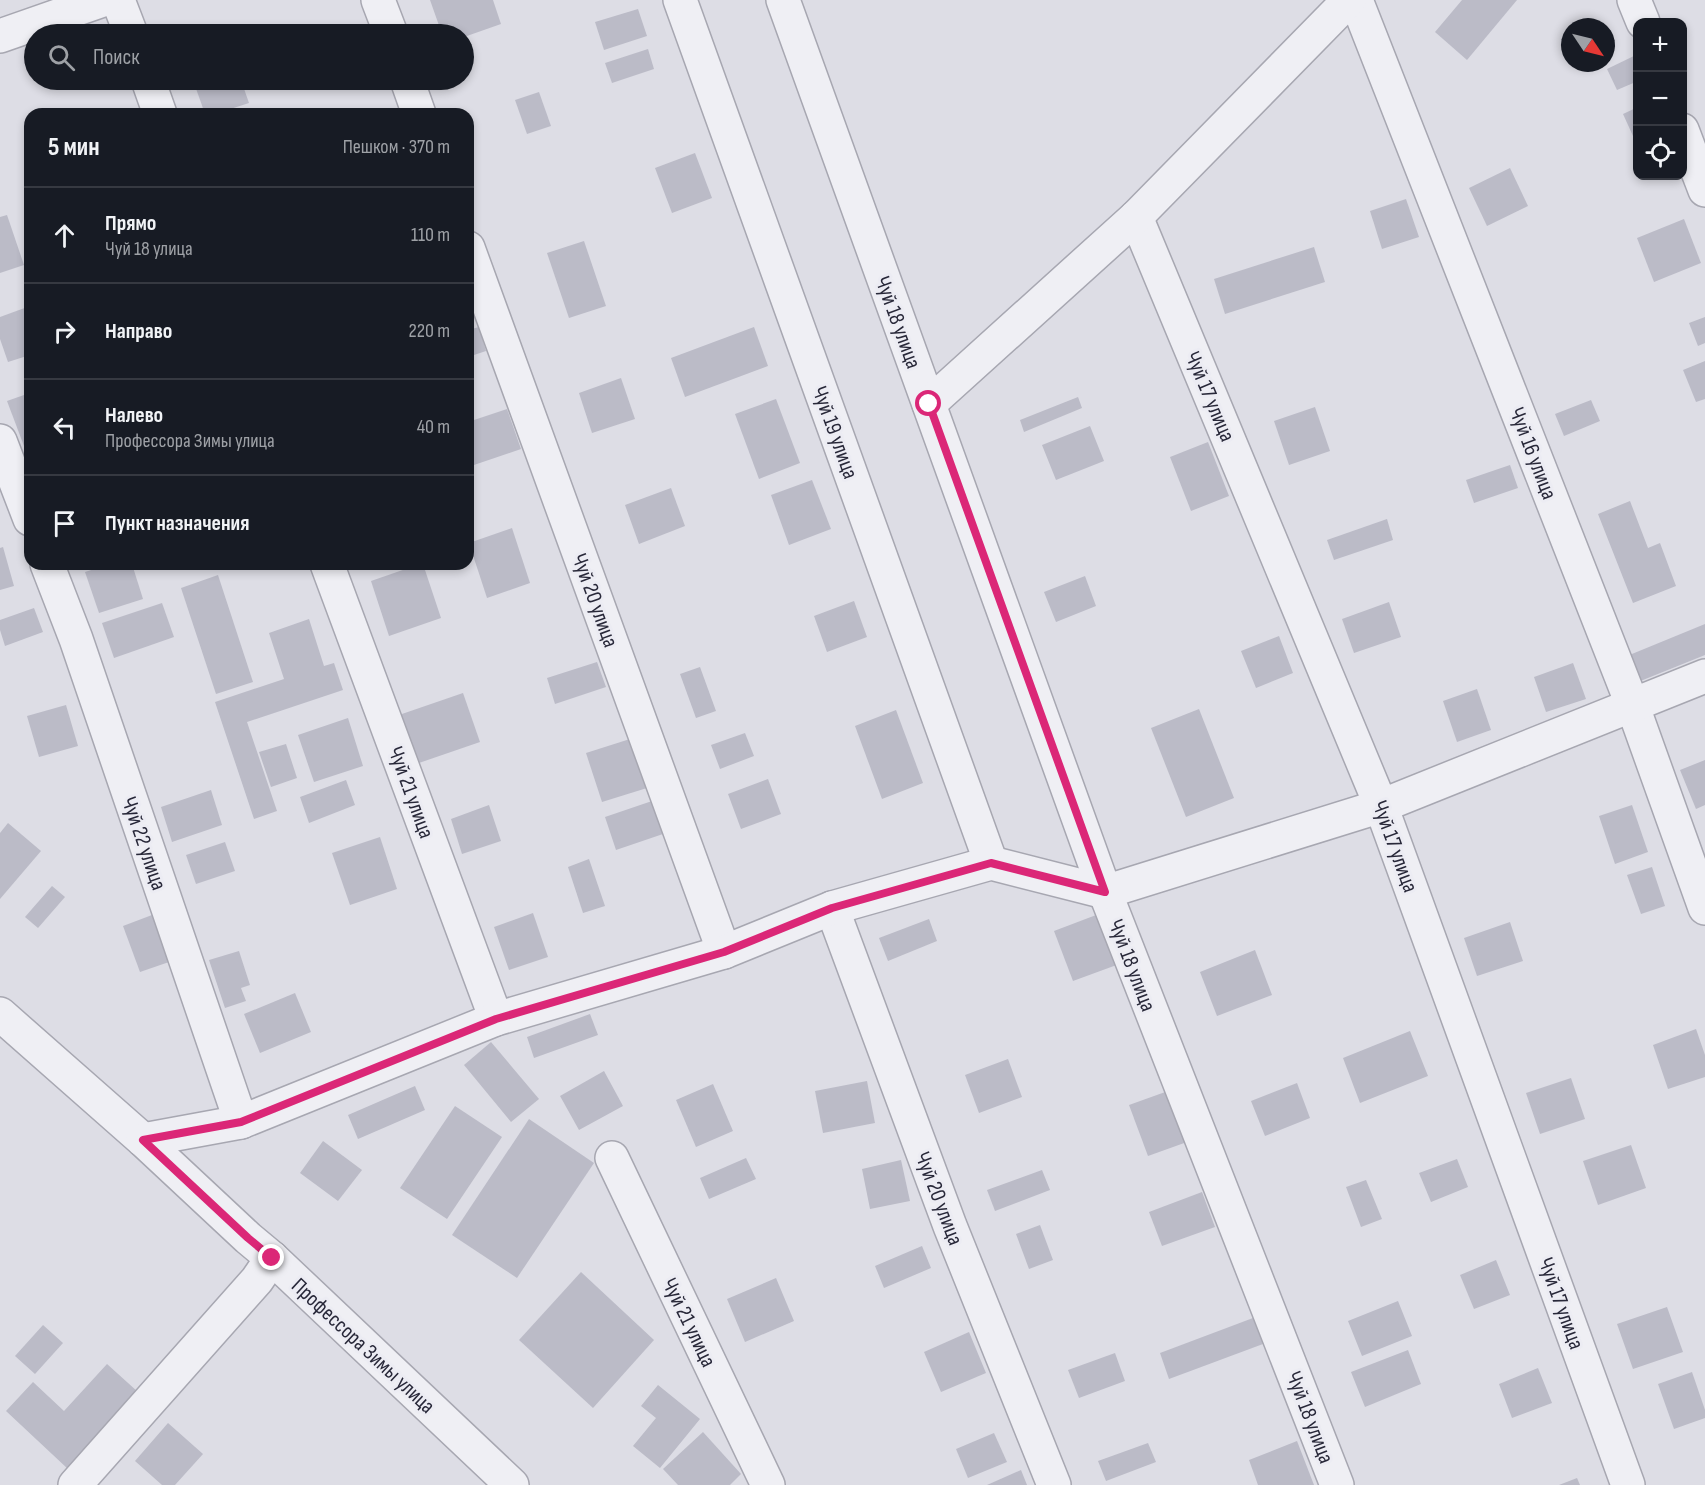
<!DOCTYPE html>
<html lang="ru">
<meta charset="utf-8">
<style>
:root{--surface:#171b24;--page:#242831;--text:#f1f3f6;--muted:#9ea1a6;--line:#363941}
body{margin:0;font-family:"Sofia Sans Condensed",sans-serif;background:var(--page);color:var(--text)}
.controls{position:absolute;right:18px;top:18px;display:grid;overflow:hidden;border-radius:12px;box-shadow:0 3px 9px #0003}
.controls button{width:54px;height:54px;display:grid;place-items:center;padding:0;border:0;border-bottom:2px solid var(--line);background:var(--surface);color:var(--text);font:30px sans-serif}
.compass{position:absolute;left:1561px;top:18px;width:54px;height:54px;border-radius:50%;background:var(--surface);box-shadow:0 3px 9px #0003;rotate:125deg}
.stop{position:absolute;width:18px;height:18px;margin:-14px;border:4px solid #db2777;border-radius:50%;background:#fff}
.stop.end{background:#db2777;border-color:#fff;box-shadow:0 2px 6px #0008}
.list{margin:0;padding:0;list-style:none}
h2{display:flex;justify-content:space-between;align-items:center;height:78px;margin:0;padding:0 24px;font-size:26px}
h2 small{font-size:20px;font-weight:400;color:var(--muted)}
.list li{display:grid;grid-template-columns:39px 1fr auto;gap:18px;align-items:center;box-sizing:border-box;height:96px;padding:0 24px;border-top:2px solid var(--line)}
.list b{display:block;font-size:22px;white-space:nowrap}
.list p{margin:0;font-size:20px;white-space:nowrap;color:var(--muted)}
.list em{font-size:20px;font-style:normal;color:var(--muted)}
.icon{flex:none;width:33px;height:33px;fill:none;stroke:currentColor;stroke-width:2;stroke-linecap:round;stroke-linejoin:round}
.map{position:relative;flex:none;width:1705px;height:1485px;overflow:hidden}
.search{position:absolute;background:var(--surface);box-shadow:0 3px 9px #0003;left:24px;top:24px;width:450px;height:66px;display:flex;align-items:center;gap:15px;box-sizing:border-box;padding:0 21px;border-radius:33px;color:var(--muted);font-size:22px}
.panel{position:absolute;background:var(--surface);box-shadow:0 3px 9px #0003;left:24px;top:108px;width:450px;height:462px;border-radius:18px}
.map>svg:first-child{display:block}
.building{fill:#bbbbc7}
.lines{fill:none;stroke-linecap:round;stroke-linejoin:round}
.minor-casing{stroke:#a7a7b1;stroke-width:36}
.minor{stroke:#efeff4;stroke-width:33}
.route{stroke:#db2777;stroke-width:8}
.labels{text-anchor:middle;stroke-width:6;stroke-linejoin:round;paint-order:stroke}
.street-label{font-size:22px;fill:#282839;stroke:#ececf3}
</style>
<div class="map">
<svg width="1705" height="1485" viewBox="0 0 1705 1485">
<rect width="100%" height="100%" fill="#dddde5"/>
<g class="building">
<polygon points="430,0 493,0 501,24 464,37 464,34 442,34"/>
<polygon points="1462,0 1517,0 1467,60 1435,32"/>
<polygon points="638,9 647,36 604,50 595,22"/>
<polygon points="368,25 371,34 341,34"/>
<polygon points="648,49 654,69 612,83 605,63"/>
<polygon points="1638,54 1638,81 1617,90 1607,69"/>
<polygon points="193,80 241,80 249,103 215,114 205,114"/>
<polygon points="343,80 365,80 345,87"/>
<polygon points="539,92 551,126 527,134 515,100"/>
<polygon points="1638,107 1638,147 1623,114"/>
<polygon points="695,153 712,198 672,213 655,168"/>
<polygon points="1510,168 1528,206 1487,226 1469,188"/>
<polygon points="1406,199 1419,237 1382,249 1370,211"/>
<polygon points="7,215 24,265 0,273 0,217"/>
<polygon points="1684,219 1701,263 1654,282 1637,238"/>
<polygon points="584,241 606,306 569,318 547,253"/>
<polygon points="1314,247 1325,282 1225,314 1214,279"/>
<polygon points="30,306 30,355 8,362 0,339 0,317"/>
<polygon points="1705,317 1705,343 1698,346 1689,323"/>
<polygon points="479,327 486,351 468,357 468,330"/>
<polygon points="754,327 768,366 685,397 671,358"/>
<polygon points="1705,361 1705,399 1696,402 1683,370"/>
<polygon points="621,378 635,419 592,433 579,393"/>
<polygon points="24,395 30,411 30,453 27,454 7,401"/>
<polygon points="1078,397 1082,408 1024,432 1020,420"/>
<polygon points="776,399 800,463 759,479 735,414"/>
<polygon points="1591,400 1600,421 1564,436 1555,414"/>
<polygon points="1315,407 1330,451 1289,465 1274,421"/>
<polygon points="507,409 521,449 471,466 468,457 468,422"/>
<polygon points="1090,426 1104,461 1056,480 1042,445"/>
<polygon points="1208,442 1229,496 1191,511 1170,457"/>
<polygon points="1510,465 1518,488 1474,503 1466,480"/>
<polygon points="812,480 831,529 789,545 771,495"/>
<polygon points="671,488 685,526 639,544 625,505"/>
<polygon points="1630,501 1648,548 1660,543 1676,586 1633,603 1598,514"/>
<polygon points="1387,519 1393,540 1334,560 1327,540"/>
<polygon points="512,528 530,583 487,598 469,543"/>
<polygon points="3,547 14,586 0,590 0,548"/>
<polygon points="110,564 132,564 143,599 99,613 85,572"/>
<polygon points="420,564 423,564 441,618 389,636 371,581"/>
<polygon points="218,575 253,682 216,694 181,588"/>
<polygon points="1085,576 1096,606 1056,622 1044,592"/>
<polygon points="854,601 867,637 827,652 814,616"/>
<polygon points="1389,602 1401,637 1354,653 1342,619"/>
<polygon points="162,603 174,637 114,658 102,623"/>
<polygon points="34,608 43,632 5,646 0,630 0,620"/>
<polygon points="309,619 324,666 334,663 343,690 247,722 277,811 254,819 215,702 284,679 269,633"/>
<polygon points="1705,624 1705,655 1638,682 1627,656"/>
<polygon points="1279,636 1293,673 1256,688 1241,651"/>
<polygon points="597,662 606,687 555,704 547,678"/>
<polygon points="1573,663 1586,699 1546,712 1534,677"/>
<polygon points="700,667 716,711 696,718 680,674"/>
<polygon points="1477,689 1491,730 1457,742 1443,701"/>
<polygon points="463,693 480,742 416,764 399,715"/>
<polygon points="66,705 78,746 39,757 27,716"/>
<polygon points="1199,709 1234,798 1186,817 1151,728"/>
<polygon points="896,710 923,783 882,799 855,726"/>
<polygon points="348,718 363,766 314,782 298,735"/>
<polygon points="745,733 754,756 720,769 711,745"/>
<polygon points="630,739 647,788 602,802 586,753"/>
<polygon points="286,744 297,778 271,787 259,752"/>
<polygon points="1705,760 1705,805 1696,809 1680,770"/>
<polygon points="768,779 781,814 741,829 728,794"/>
<polygon points="346,780 355,805 309,823 300,797"/>
<polygon points="211,790 222,825 172,842 161,807"/>
<polygon points="652,801 663,834 616,850 605,817"/>
<polygon points="489,805 501,841 462,854 451,819"/>
<polygon points="1632,805 1648,852 1615,864 1599,816"/>
<polygon points="8,823 41,851 0,899 0,833"/>
<polygon points="380,837 397,889 350,905 332,853"/>
<polygon points="225,842 235,871 196,884 186,855"/>
<polygon points="589,859 605,906 583,913 568,867"/>
<polygon points="1652,867 1665,906 1641,914 1627,875"/>
<polygon points="52,886 65,897 38,928 25,917"/>
<polygon points="1104,912 1122,963 1073,981 1054,931"/>
<polygon points="533,913 548,957 509,970 494,927"/>
<polygon points="152,915 169,962 140,972 123,926"/>
<polygon points="929,919 937,941 888,961 879,938"/>
<polygon points="1510,922 1523,961 1477,976 1464,938"/>
<polygon points="1255,950 1272,995 1217,1016 1200,972"/>
<polygon points="239,951 250,985 241,988 246,1001 225,1008 209,960"/>
<polygon points="295,993 311,1032 260,1053 244,1014"/>
<polygon points="590,1014 598,1035 534,1058 527,1037"/>
<polygon points="1696,1029 1705,1055 1705,1077 1668,1089 1653,1045"/>
<polygon points="1410,1031 1428,1076 1360,1103 1343,1058"/>
<polygon points="491,1042 539,1099 511,1122 464,1065"/>
<polygon points="1008,1059 1022,1097 979,1113 965,1075"/>
<polygon points="604,1071 623,1106 579,1130 560,1096"/>
<polygon points="1571,1078 1585,1119 1540,1134 1526,1093"/>
<polygon points="867,1081 875,1123 823,1133 815,1091"/>
<polygon points="1297,1083 1310,1118 1265,1136 1251,1101"/>
<polygon points="713,1084 733,1131 696,1147 676,1100"/>
<polygon points="415,1086 425,1110 358,1139 348,1115"/>
<polygon points="1168,1091 1187,1142 1148,1156 1129,1105"/>
<polygon points="455,1106 502,1137 447,1219 400,1188"/>
<polygon points="529,1119 594,1163 517,1278 452,1235"/>
<polygon points="323,1141 362,1170 338,1201 300,1173"/>
<polygon points="1631,1145 1646,1188 1598,1205 1583,1161"/>
<polygon points="746,1158 756,1179 709,1199 700,1178"/>
<polygon points="1457,1159 1468,1187 1431,1202 1419,1173"/>
<polygon points="901,1160 910,1201 870,1209 862,1169"/>
<polygon points="1042,1170 1050,1190 995,1211 987,1190"/>
<polygon points="1366,1180 1382,1219 1361,1227 1346,1187"/>
<polygon points="1202,1192 1215,1227 1162,1246 1149,1212"/>
<polygon points="1040,1225 1053,1260 1029,1269 1016,1234"/>
<polygon points="922,1246 931,1268 884,1288 875,1266"/>
<polygon points="1496,1260 1510,1295 1474,1309 1460,1275"/>
<polygon points="581,1272 654,1340 593,1408 519,1340"/>
<polygon points="776,1278 794,1321 745,1342 727,1299"/>
<polygon points="1398,1301 1412,1336 1362,1356 1348,1321"/>
<polygon points="1667,1307 1683,1352 1633,1369 1617,1324"/>
<polygon points="1253,1318 1263,1344 1169,1379 1160,1353"/>
<polygon points="43,1325 63,1343 35,1374 15,1356"/>
<polygon points="969,1332 986,1373 941,1392 924,1352"/>
<polygon points="1408,1350 1421,1384 1365,1407 1351,1372"/>
<polygon points="1115,1353 1125,1381 1079,1398 1068,1370"/>
<polygon points="107,1364 138,1392 68,1469 6,1411 33,1382 64,1411"/>
<polygon points="1538,1368 1552,1403 1512,1418 1499,1384"/>
<polygon points="1692,1372 1705,1410 1705,1418 1674,1429 1658,1384"/>
<polygon points="658,1385 700,1419 660,1468 633,1446 656,1418 641,1406"/>
<polygon points="168,1423 203,1454 175,1485 162,1485 135,1461"/>
<polygon points="703,1432 741,1474 730,1485 678,1485 663,1469"/>
<polygon points="994,1433 1007,1462 968,1478 956,1449"/>
<polygon points="1297,1441 1314,1485 1258,1485 1249,1460"/>
<polygon points="1148,1443 1156,1462 1106,1481 1098,1461"/>
<polygon points="1021,1470 1027,1485 987,1485"/>
<polygon points="1577,1478 1580,1485 1559,1485"/>
</g>
<g class="lines">
<defs>
<g id="minor">
<polyline points="118,0 131,34"/>
<polyline points="378,0 391,34"/>
<polyline points="680,0 991,863"/>
<polyline points="783,0 1105,892 1337,1485"/>
<polyline points="1356,0 1632,704 1705,908"/>
<polyline points="1634,0 1643,22"/>
<polyline points="0,36 103,0"/>
<polyline points="148,80 160,114"/>
<polyline points="407,80 419,114"/>
<polyline points="1682,130 1705,190"/>
<polyline points="1136,217 1381,806 1628,1485"/>
<polyline points="468,248 724,952"/>
<polyline points="929,404 1136,217 1349,0"/>
<polyline points="0,441 30,519"/>
<polyline points="47,564 76,639 241,1122"/>
<polyline points="327,564 496,1019"/>
<polyline points="832,908 950,1226 1054,1485"/>
<polyline points="0,1014 143,1140 248,1238 272,1258 512,1485"/>
<polyline points="143,1140 241,1122 496,1019 724,952 832,908 991,863 1105,892 1381,806 1705,676"/>
<polyline points="612,1158 768,1485"/>
<polyline points="75,1485 257,1280 272,1258"/>
</g>
</defs>
<use href="#minor" class="minor-casing"/>
<use href="#minor" class="minor"/>
</g>
<g class="lines">
<polyline class="route" points="272,1258 248,1238 143,1140 241,1122 496,1019 724,952 832,908 991,863 1105,892 929,404"/>
</g>
<g class="labels">
<g class="street-label">
<text transform="translate(899 322) rotate(70)" y="8">Чуй 18 улица</text>
<text transform="translate(1211 396) rotate(67)" y="8">Чуй 17 улица</text>
<text transform="translate(836 432) rotate(70)" y="8">Чуй 19 улица</text>
<text transform="translate(1534 453) rotate(69)" y="8">Чуй 16 улица</text>
<text transform="translate(596 600) rotate(70)" y="8">Чуй 20 улица</text>
<text transform="translate(412 792) rotate(70)" y="8">Чуй 21 улица</text>
<text transform="translate(145 843) rotate(71)" y="8">Чуй 22 улица</text>
<text transform="translate(1396 846) rotate(70)" y="8">Чуй 17 улица</text>
<text transform="translate(1133 965) rotate(69)" y="8">Чуй 18 улица</text>
<text transform="translate(940 1198) rotate(69)" y="8">Чуй 20 улица</text>
<text transform="translate(1562 1303) rotate(70)" y="8">Чуй 17 улица</text>
<text transform="translate(690 1322) rotate(64)" y="8">Чуй 21 улица</text>
<text transform="translate(364 1345) rotate(43)" y="8">Профессора Зимы улица</text>
<text transform="translate(1311 1417) rotate(69)" y="8">Чуй 18 улица</text>
</g>
</g>
</svg>
<div class="controls">
<button>+</button>
<button>−</button>
<button><svg class="icon" aria-label="locate" viewBox="0 0 24 24"><circle cx="12" cy="12" r="6"/><path d="M12 2v4M12 18v4M2 12h4M18 12h4"/></svg></button>
</div>
<svg class="compass" viewBox="-18 -18 36 36"><path d="M0-13l5 13h-10z" fill="#e53935"/><path d="M0 13l5-13h-10z" fill="#9ea1a6"/></svg>
<div class="stop" style="left:929px;top:404px"></div>
<div class="stop end" style="left:272px;top:1258px"></div>
<div class="search"><svg class="icon" aria-label="search" viewBox="0 0 24 24"><circle cx="10" cy="10" r="6"/><path d="M15 15l6 6"/></svg>Поиск</div>
<section class="panel">
<h2>5 мин<small>Пешком · 370 m</small></h2>
<ul class="list">
<li><svg class="icon" aria-label="ahead" viewBox="0 0 24 24"><path d="M12 20V5M6 11l6-6 6 6"/></svg><div><b>Прямо</b><p>Чуй 18 улица</p></div><em>110 m</em></li>
<li><svg class="icon" aria-label="right" viewBox="0 0 24 24"><path d="M7 20v-9h11M14 6l5 5-5 5"/></svg><div><b>Направо</b></div><em>220 m</em></li>
<li><svg class="icon" aria-label="left" viewBox="0 0 24 24"><path d="M17 20v-9H6M10 6l-5 5 5 5"/></svg><div><b>Налево</b><p>Профессора Зимы улица</p></div><em>40 m</em></li>
<li><svg class="icon" aria-label="arrive" viewBox="0 0 24 24"><path d="M6 21V4h12l-3 4 3 4H6"/></svg><div><b>Пункт назначения</b></div></li>
</ul>
</section>
</div>
